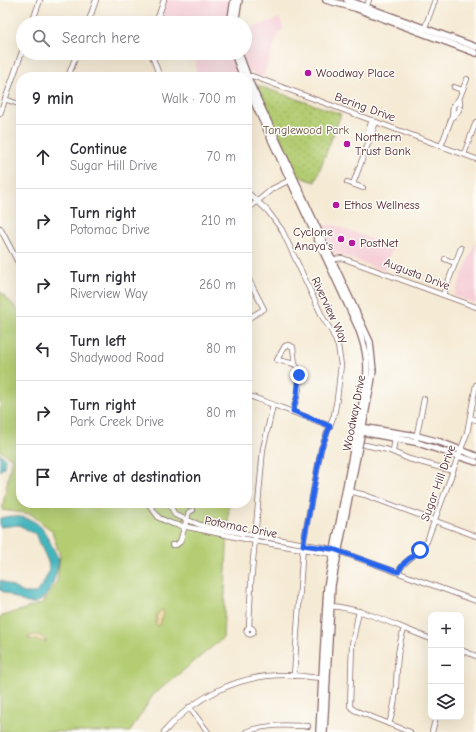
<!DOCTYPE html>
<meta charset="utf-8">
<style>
:root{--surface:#fff;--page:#f7f7f7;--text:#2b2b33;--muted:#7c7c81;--line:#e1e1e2}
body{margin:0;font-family:"Comic Neue",sans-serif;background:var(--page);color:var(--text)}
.controls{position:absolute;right:12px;bottom:12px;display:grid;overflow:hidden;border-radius:8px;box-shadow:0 4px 16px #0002}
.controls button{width:36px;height:36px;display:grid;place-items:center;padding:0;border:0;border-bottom:1px solid var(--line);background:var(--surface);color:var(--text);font:20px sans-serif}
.stop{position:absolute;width:12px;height:12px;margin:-9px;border:3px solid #2563eb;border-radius:50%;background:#fff}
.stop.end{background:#2563eb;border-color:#fff;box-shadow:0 1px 4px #0008}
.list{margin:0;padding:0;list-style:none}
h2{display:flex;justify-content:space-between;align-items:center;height:52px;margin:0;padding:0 16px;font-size:17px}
h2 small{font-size:13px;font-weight:400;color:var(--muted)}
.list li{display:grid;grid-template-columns:26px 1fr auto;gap:12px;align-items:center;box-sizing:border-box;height:64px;padding:0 16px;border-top:1px solid var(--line)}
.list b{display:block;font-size:15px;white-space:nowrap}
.list p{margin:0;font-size:13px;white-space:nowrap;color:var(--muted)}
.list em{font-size:13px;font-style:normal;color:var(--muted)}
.icon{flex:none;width:22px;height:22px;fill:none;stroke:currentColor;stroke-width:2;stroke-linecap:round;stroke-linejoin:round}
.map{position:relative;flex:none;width:476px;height:732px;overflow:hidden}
.search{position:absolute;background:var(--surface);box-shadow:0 4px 16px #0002;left:16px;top:16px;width:236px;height:44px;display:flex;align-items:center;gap:10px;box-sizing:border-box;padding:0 14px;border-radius:22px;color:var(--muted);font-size:15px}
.panel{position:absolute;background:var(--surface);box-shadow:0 4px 16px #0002;left:16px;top:72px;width:236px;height:436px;border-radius:16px}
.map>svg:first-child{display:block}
.built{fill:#f6cfd8}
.green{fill:#b4cd73;stroke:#7f764f}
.sand{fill:url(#sand-dots);stroke:#9c7c64}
.park{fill:url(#park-dots);stroke:#7f764f}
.water{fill:#45b5bc;stroke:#486a74}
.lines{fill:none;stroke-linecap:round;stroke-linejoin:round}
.minor-casing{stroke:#866666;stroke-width:6}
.major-casing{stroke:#866666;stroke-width:8}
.minor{stroke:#fff;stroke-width:4.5}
.major{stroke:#fff;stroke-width:5.5}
.route{stroke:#2563eb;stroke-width:5}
.poi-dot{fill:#b5179e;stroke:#fdfcf7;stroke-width:1.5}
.labels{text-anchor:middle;stroke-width:3;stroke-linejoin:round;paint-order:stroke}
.poi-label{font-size:12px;fill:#4a1f2b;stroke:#fdfcf7;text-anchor:start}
.street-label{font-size:12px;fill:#4a1f2b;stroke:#fdfcf7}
.park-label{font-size:12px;fill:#6a5341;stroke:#fdfcf7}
</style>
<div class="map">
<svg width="476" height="732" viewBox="0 0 476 732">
<defs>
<pattern id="sand-dots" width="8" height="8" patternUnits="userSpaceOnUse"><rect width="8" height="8" fill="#eeda9e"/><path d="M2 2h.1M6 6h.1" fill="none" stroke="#cebb88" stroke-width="1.8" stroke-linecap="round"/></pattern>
<pattern id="park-dots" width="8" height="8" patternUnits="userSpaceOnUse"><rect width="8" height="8" fill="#b4cd73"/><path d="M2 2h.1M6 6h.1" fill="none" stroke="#9cb064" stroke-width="1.8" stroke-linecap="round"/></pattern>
</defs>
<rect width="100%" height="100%" fill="#fdfcf7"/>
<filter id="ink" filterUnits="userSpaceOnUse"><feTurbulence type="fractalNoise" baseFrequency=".025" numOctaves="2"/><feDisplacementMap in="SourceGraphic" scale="8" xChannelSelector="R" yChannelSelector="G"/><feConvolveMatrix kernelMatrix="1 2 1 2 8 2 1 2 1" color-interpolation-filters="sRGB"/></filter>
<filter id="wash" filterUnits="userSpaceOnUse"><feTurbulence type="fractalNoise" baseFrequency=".012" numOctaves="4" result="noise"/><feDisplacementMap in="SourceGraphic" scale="16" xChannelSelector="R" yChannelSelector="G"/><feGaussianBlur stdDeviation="0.9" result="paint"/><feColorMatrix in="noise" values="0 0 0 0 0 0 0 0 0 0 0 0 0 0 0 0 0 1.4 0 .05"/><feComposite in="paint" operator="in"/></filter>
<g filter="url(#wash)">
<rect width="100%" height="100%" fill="#f5ead4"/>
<g class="built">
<polygon points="167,0 232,0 229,23 158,23"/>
<polygon points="280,18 283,29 279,32 263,77 251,73 247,70 241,53 245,53 245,33 251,28"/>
<polygon points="195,53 233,53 240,77 197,77"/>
<polygon points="321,225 334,225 393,247 384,271 333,252"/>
<polygon points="475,243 476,243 476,304 454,296"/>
</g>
<polygon class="green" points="0,291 21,313 21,503 229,503 223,638 153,695 130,732 0,732 0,617 43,603 57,581 60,556 52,531 31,514 2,510 12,458 0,451"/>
<g class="sand">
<polygon points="161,610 164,612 160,625 158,626 155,623 157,620 156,616"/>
<polygon points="39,635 46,640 46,642 28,639 29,636"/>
</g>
<polygon class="park" points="256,85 341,114 315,182 298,176"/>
<g class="water">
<polygon points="0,453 5,459 4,467 0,471"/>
<path d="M10,516C45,517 44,534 59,559C57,573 49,607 28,603C19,601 9,594 0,590V580L24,593H36C59,563 46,565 37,535L19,525L0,527V518Z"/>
</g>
</g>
<g filter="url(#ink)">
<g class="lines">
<defs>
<g id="minor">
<polyline points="365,10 369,0"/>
<polyline points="32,23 40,0"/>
<polyline points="88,23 96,0"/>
<polyline points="156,23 164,0"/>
<polyline points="424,30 435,0"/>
<polyline points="151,53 160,77"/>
<polyline points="68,77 77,53"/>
<polyline points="247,77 252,76 476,159"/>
<polyline points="454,87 462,90"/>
<polyline points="5,99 21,105"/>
<path d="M459,99C462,106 459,113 452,117L453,106L459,99L467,79"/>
<polyline points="0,114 23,49"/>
<polyline points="370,136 368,132 372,120"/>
<polyline points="441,146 452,117"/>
<polyline points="464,154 476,122"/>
<polyline points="347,182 363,188"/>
<polyline points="353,184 376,122"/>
<polyline points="247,192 267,210 282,230 323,318 332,332 338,346 341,365 337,399 334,415 321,449 303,545 294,676"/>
<polyline points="247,210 272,189 292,179"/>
<polyline points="0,228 21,268"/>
<polyline points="445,259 455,263"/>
<polyline points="329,260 342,258 476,307"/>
<polyline points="247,276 264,309 247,319"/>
<polyline points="443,295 461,248"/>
<polyline points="247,395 330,426"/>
<path d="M293,411C297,398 305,376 295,364L277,360L285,346L289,345L293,347L295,364"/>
<polyline points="470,418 476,420"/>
<polyline points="416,439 424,399"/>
<polyline points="365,445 388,450 409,459 453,471"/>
<polyline points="393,451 395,438"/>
<polyline points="349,491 365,495 476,536"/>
<polyline points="148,503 159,518 173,524 255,541 332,554 336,553"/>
<polyline points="169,503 175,515 203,526 219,529 333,549 476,601"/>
<polyline points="172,545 176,545 180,542 189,512 193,510"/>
<path d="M398,572C405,559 420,554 427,541L467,433L476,385"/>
<path d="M329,606C364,608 398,627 431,639"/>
<polyline points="359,611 352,644 350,706 354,710 410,732"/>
<circle cx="250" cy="631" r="3.5"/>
<polyline points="249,628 251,583 263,449 273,405"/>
<polyline points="461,650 476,656"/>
<polyline points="189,707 208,732"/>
<path d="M389,724C401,692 392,661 404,629"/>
<path d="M164,732C194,697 238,675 285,675C299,675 312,678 325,678"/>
<path d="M246,732C266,724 287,725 308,726"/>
<polyline points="432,732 436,717"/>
</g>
<g id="major">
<polyline points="326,0 355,8 476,53"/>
<polyline points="347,0 476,47"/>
<polyline points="230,23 234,0"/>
<polyline points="235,23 239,0"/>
<polyline points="234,53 243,77"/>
<polyline points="239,53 250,83 370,342 373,370 371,384 332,585 324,732"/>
<path d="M247,87L357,325C365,345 369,361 366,383L327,587L319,732"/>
<polyline points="360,427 417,436 440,442 476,456"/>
<polyline points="359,429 362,432 415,442 476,462"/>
</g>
</defs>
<use href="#minor" class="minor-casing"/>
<use href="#major" class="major-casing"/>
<use href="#minor" class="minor"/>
<use href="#major" class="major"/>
</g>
</g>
<g class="lines" filter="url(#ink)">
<polyline class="route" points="299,375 297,396 293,411 330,426 321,449 303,545 333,549 398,572 404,563 420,550"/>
</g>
<g class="poi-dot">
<circle cx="308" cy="73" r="4"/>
<circle cx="347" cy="144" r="4"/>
<circle cx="336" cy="205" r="4"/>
<circle cx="341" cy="239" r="4"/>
<circle cx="352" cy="243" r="4"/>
</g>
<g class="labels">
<g class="poi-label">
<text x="316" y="77">Woodway Place</text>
<text x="355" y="141">Northern<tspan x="355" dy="14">Trust Bank</tspan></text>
<text x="344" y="209">Ethos Wellness</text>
<text x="333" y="236" text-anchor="end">Cyclone<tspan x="333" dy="14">Anaya's</tspan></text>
<text x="360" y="247">PostNet</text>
</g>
<g class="street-label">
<text transform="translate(365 107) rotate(20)" y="4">Bering Drive</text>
<text transform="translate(417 274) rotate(21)" y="4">Augusta Drive</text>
<text transform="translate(330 310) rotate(65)" y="4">Riverview Way</text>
<text transform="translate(354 413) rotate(-79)" y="4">Woodway Drive</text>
<text transform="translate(438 483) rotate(-70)" y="4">Sugar Hill Drive</text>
<text transform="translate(241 527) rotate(11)" y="4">Potomac Drive</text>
</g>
<g class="park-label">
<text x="306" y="134">Tanglewood Park</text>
</g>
</g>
</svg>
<div class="controls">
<button>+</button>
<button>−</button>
<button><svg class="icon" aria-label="layers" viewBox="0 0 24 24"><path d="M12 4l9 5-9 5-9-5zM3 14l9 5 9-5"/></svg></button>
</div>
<div class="stop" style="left:420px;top:550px"></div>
<div class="stop end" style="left:299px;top:375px"></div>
<div class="search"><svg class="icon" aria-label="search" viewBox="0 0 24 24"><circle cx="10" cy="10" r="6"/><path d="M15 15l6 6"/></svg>Search here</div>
<section class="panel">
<h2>9 min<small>Walk · 700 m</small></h2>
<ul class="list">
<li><svg class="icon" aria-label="ahead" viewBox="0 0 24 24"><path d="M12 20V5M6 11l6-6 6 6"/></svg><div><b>Continue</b><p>Sugar Hill Drive</p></div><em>70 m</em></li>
<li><svg class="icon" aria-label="right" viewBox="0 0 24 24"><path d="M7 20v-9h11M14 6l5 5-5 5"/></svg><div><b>Turn right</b><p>Potomac Drive</p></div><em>210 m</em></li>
<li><svg class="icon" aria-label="right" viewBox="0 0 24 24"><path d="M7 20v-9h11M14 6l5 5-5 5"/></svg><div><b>Turn right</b><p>Riverview Way</p></div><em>260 m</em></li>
<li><svg class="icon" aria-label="left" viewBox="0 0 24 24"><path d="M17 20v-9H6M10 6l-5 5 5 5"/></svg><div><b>Turn left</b><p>Shadywood Road</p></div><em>80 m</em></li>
<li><svg class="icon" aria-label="right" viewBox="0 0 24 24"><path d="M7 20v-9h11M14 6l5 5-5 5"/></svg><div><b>Turn right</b><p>Park Creek Drive</p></div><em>80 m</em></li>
<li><svg class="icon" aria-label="arrive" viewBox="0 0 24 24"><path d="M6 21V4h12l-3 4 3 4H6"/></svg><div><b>Arrive at destination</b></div></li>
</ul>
</section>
</div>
